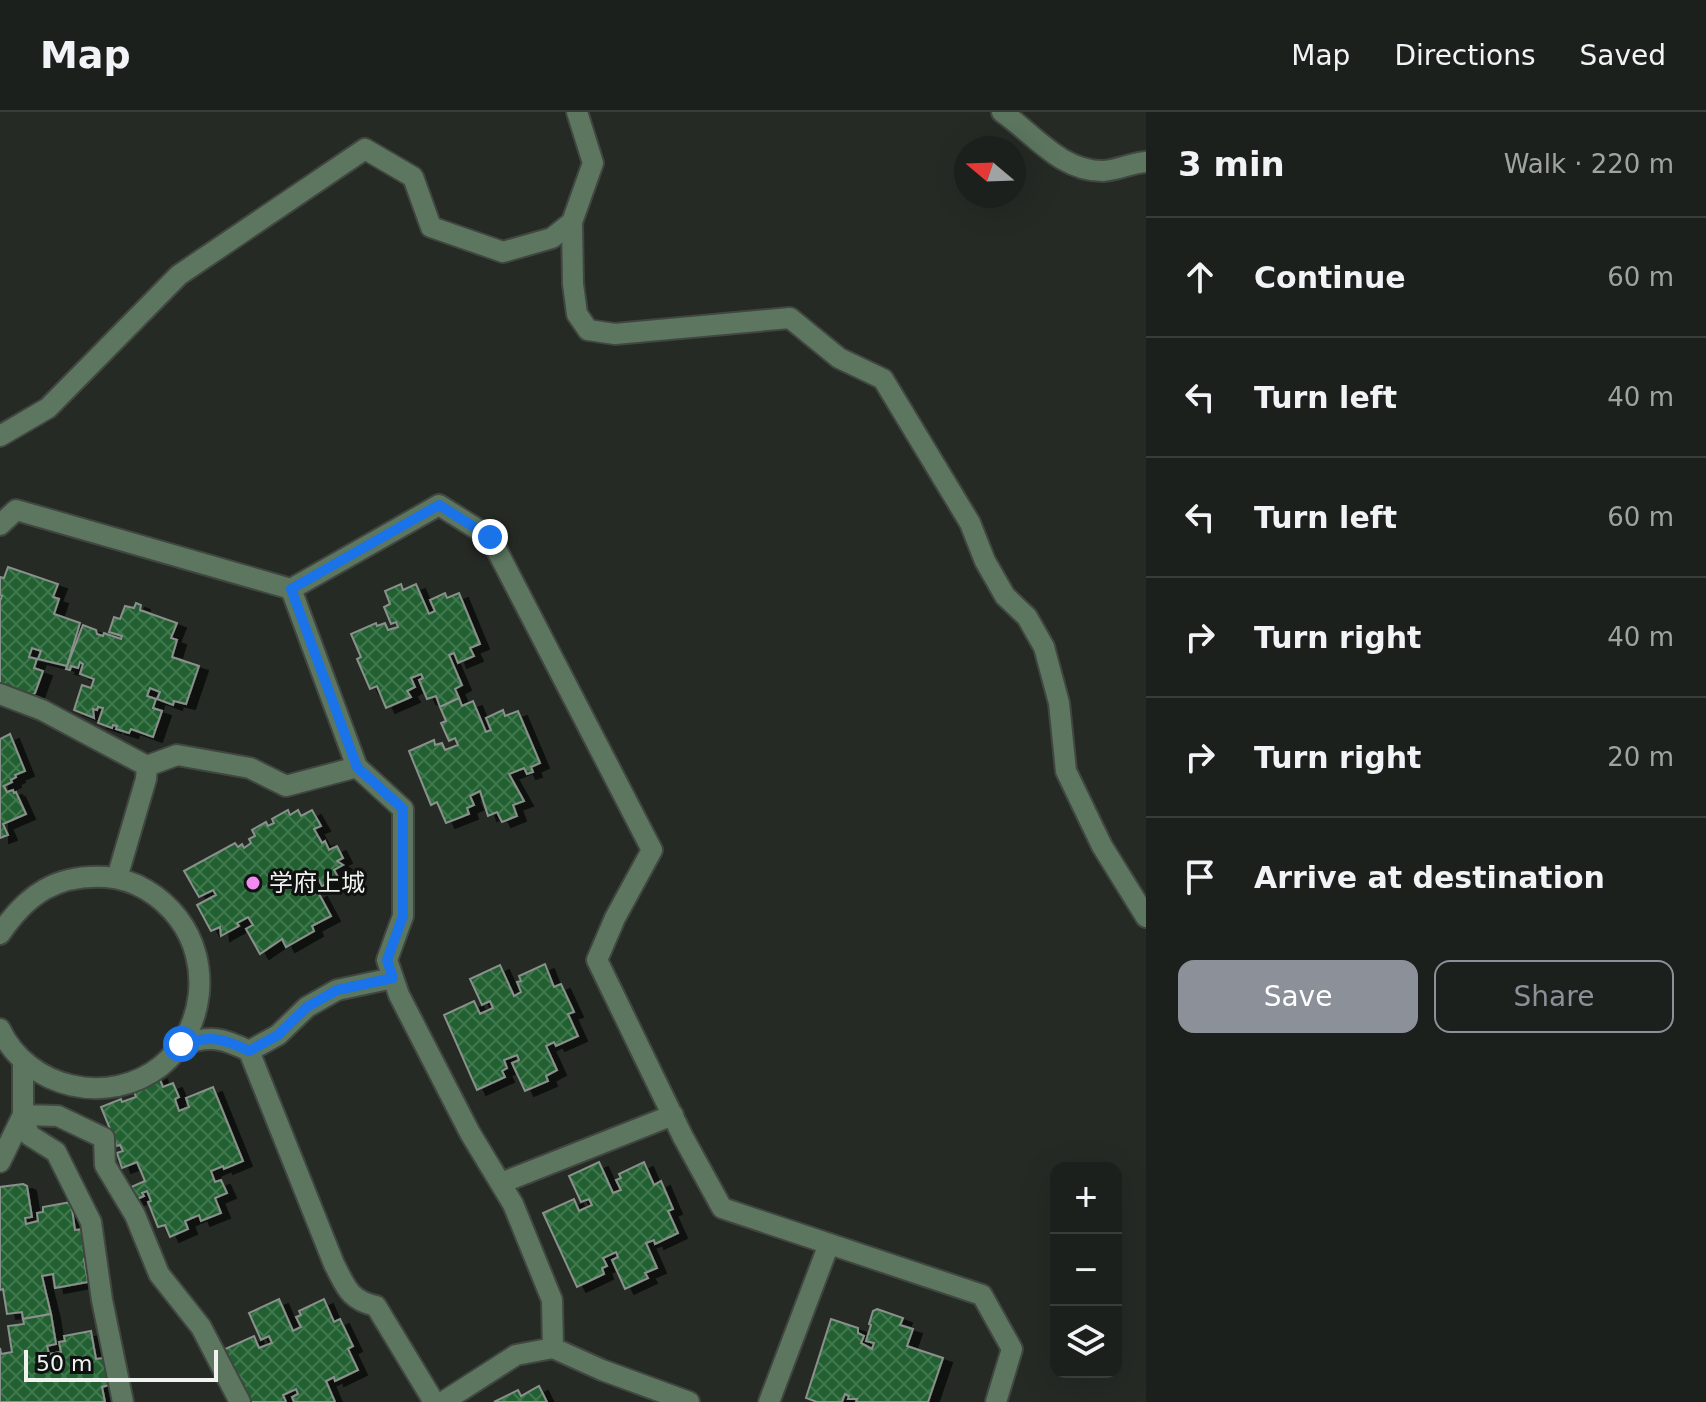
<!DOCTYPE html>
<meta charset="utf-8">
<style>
:root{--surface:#1c201c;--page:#292d29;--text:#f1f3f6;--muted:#a0a3a3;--line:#3a3e3b;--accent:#8c9099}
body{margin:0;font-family:"DejaVu Sans","Noto Sans SC",sans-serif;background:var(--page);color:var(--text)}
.controls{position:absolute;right:24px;bottom:24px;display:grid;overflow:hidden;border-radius:16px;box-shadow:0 8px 32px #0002}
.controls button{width:72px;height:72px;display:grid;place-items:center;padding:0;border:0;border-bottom:2px solid var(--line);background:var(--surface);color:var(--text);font:40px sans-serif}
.compass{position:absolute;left:954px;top:24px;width:72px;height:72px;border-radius:50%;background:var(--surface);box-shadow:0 8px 32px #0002;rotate:289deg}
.scale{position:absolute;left:24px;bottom:20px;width:194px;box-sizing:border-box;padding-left:8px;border:4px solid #f0f3f0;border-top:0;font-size:22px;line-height:28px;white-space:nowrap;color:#f0f3f0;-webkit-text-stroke:6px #0f1210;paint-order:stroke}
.stop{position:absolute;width:24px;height:24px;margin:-18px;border:6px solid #1a73e8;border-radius:50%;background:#fff}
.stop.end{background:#1a73e8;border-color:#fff;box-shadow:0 2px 8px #0008}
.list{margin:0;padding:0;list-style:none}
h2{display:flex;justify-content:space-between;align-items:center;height:104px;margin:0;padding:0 32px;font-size:34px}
h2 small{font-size:26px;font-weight:400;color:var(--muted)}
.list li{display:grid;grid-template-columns:52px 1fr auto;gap:24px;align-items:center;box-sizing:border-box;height:120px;padding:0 32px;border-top:2px solid var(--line)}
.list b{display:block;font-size:30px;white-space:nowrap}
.list em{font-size:26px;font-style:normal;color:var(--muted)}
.actions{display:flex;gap:16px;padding:24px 32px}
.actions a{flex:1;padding:18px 0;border:2px solid var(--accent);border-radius:16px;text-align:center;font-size:28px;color:var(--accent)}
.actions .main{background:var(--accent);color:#fff}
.icon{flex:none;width:44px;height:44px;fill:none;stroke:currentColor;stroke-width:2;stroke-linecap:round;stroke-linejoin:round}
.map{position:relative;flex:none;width:1146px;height:1290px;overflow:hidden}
header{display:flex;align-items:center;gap:48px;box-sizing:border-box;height:112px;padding:0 40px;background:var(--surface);border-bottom:2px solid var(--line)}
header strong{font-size:38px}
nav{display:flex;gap:44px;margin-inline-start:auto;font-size:28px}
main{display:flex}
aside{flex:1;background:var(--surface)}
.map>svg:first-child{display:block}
.building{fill:url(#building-cross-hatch);stroke:#8a908b;stroke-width:2;filter:url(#shadow)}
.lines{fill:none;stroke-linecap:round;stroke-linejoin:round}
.minor-casing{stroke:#414641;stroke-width:24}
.minor{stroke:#5c7660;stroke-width:20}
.route{stroke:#1a73e8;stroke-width:10}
.poi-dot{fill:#f38af1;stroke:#0f1210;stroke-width:3}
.labels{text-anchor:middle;stroke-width:6;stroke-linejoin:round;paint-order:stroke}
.poi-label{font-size:24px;fill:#f0f3f0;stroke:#0f1210;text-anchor:start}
</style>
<header>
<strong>Map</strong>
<nav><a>Map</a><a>Directions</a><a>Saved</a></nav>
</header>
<main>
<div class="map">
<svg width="1146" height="1290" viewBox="0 0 1146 1290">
<defs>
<pattern id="building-cross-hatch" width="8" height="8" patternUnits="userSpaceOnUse" patternTransform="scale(2)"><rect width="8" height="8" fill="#216131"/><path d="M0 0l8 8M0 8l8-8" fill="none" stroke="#42784f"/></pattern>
<filter id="shadow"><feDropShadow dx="9" dy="5" stdDeviation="0" flood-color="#0009"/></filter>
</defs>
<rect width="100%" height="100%" fill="#252a25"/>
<g class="building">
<polygon points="8,455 58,472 53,485 59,487 54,502 80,511 67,554 38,547 41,539 32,536 29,545 37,547 34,556 43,559 35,581 30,584 0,579 0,489 2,484 0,483 0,465 4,466"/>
<polygon points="401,472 403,478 416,472 429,502 435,499 430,488 445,481 447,486 459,481 480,532 470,536 474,544 458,551 454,541 449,543 462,573 455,577 459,586 440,595 436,584 427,587 419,568 423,566 421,562 411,566 415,575 407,579 411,585 386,596 377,574 370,577 357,547 361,545 351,522 376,511 377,514 385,511 388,518 398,515 396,510 391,512 384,495 390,492 385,479"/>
<polygon points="136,491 141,493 140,498 177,511 171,526 177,528 172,545 199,554 186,592 174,589 173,593 157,587 160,580 150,576 147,584 156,587 153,596 162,599 153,625 131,617 129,621 116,617 117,614 113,613 112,616 98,611 103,596 98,595 97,598 93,597 94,606 74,598 82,573 91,576 94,567 80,562 83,552 80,550 78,556 71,554 70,558 66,557 83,513 96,518 97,522 103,524 104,521 121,527 122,524 109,520 114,505 120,507 125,494 134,496"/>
<polygon points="459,586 462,594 473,589 486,620 491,618 486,606 503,598 505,604 518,599 540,651 531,655 533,660 527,662 524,656 509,662 524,689 513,693 517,704 502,710 497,700 488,704 480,679 470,684 474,693 467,696 469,702 446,711 437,690 431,693 409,639 434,628 435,633 442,631 445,638 458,633 455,626 449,629 441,611 446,609 440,595"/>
<polygon points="10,622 25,659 15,663 16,665 11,668 12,670 4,674 7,680 13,678 14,681 16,680 26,702 3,712 8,723 0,726 0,627"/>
<polygon points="288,698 290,703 298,698 301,704 312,698 321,714 314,717 322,731 325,729 329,738 337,734 343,746 337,749 343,753 334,758 338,765 322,774 319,768 308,774 313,783 318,780 331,804 312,814 314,819 286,835 282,827 260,842 246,817 253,813 248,805 237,811 239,814 221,824 220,815 211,819 197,793 216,783 213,778 199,785 184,759 235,731 238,735 242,732 244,736 251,731 249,727 255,724 252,718 266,710 268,714 274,711 272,707"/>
<polygon points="545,852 554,875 561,872 574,900 568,902 578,924 556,934 554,930 546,934 557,958 546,964 548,969 525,979 512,951 519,948 517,943 504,948 507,956 502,959 505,965 477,978 444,903 474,889 480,902 493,896 490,889 482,893 470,867 500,853 514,884 521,880 517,870 521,869 519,864"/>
<polygon points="158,963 163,975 173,971 179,985 175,987 179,999 189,995 186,986 213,975 243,1049 224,1057 223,1054 211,1059 215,1070 221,1068 227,1081 215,1086 221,1101 201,1109 199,1103 185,1109 188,1117 170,1125 165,1113 158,1115 148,1090 151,1089 147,1079 142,1081 144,1084 135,1088 129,1076 145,1069 137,1050 122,1056 117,1041 123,1039 120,1033 117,1034 101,995 121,987 122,990 136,985 133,977"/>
<polygon points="599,1050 613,1081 621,1078 616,1068 621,1066 619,1062 644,1050 654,1073 661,1069 673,1097 668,1099 678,1121 655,1132 654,1128 646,1131 657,1156 645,1161 648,1166 625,1177 612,1148 618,1145 616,1140 603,1146 607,1154 602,1156 604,1162 577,1175 543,1101 574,1087 579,1099 592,1093 589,1087 581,1090 569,1064"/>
<polygon points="23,1072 27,1074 32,1105 25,1106 26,1112 38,1109 37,1101 43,1100 43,1095 71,1090 75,1118 85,1117 90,1146 84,1147 88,1170 55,1176 53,1162 42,1164 51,1202 23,1207 22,1200 7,1202 3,1177 0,1178 0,1075"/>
<polygon points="279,1187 293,1219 301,1215 296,1205 301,1203 299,1199 324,1187 334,1210 340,1207 353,1234 348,1237 358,1258 335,1269 334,1265 326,1269 335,1290 294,1290 292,1285 298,1282 296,1277 283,1283 286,1290 247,1290 223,1238 254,1224 259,1236 272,1231 269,1224 261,1228 249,1201"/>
<polygon points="877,1197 903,1206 900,1213 913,1217 907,1234 943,1246 928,1290 856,1290 857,1287 848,1287 849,1284 845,1282 842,1290 817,1290 806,1286 831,1207 858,1216 858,1221 864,1224 861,1231 872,1237 874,1231 866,1229 871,1213 869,1212 873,1199"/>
<polygon points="51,1202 56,1232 47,1234 49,1242 61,1240 59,1230 65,1229 64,1224 91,1219 96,1247 104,1246 109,1273 102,1275 105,1290 0,1290 0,1236 1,1242 12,1240 8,1214 24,1212 23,1207"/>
<polygon points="539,1274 547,1290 494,1290 518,1278 521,1284"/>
</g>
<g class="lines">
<defs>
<g id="minor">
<path d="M1002,0C1034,22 1060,59 1103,59C1118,58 1131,51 1146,50"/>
<polyline points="572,110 573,172 577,202 588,218 615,222 790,206 839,246 883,267 970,411 985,449 1005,484 1027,505 1044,535 1059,591 1066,659 1102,734 1146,805"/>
<polyline points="0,324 48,296 179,163 365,37 413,65 431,115 503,140 552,126 572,110 593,51 577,0"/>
<polyline points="0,413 16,398 291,477 439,393 490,425 652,738 615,806 597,848 683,1025 722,1096 982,1183 1012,1237 996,1290"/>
<polyline points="291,477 357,655"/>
<polyline points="0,582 42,598 147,654"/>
<polyline points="117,766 146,667 147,654 177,643 250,656 286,674 357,655 403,697 403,804 387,848 399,883 470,1021 513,1092 552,1188 553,1236 516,1243 443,1290"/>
<path d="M0,822C27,782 57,762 106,765C135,767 161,784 178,806C212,850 205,918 161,954C109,995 28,977 0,917"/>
<path d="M181,932C211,924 221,925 249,939L334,1152C346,1175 349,1188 376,1194L434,1290"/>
<polyline points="249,939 278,923 307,895 337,878 393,866"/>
<polyline points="23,949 23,1003 58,1004 104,1026 105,1053 135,1103 159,1162 201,1215 240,1290"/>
<polyline points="23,1003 29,1023 56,1040 91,1110 102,1188 123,1290"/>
<polyline points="0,1050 23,1003"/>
<polyline points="501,1071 673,1003"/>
<polyline points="553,1236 602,1258 689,1290"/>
<polyline points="769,1290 829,1132"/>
</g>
</defs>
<use href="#minor" class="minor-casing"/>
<use href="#minor" class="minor"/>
</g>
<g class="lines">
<path class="route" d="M181,932C211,924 221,925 249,939L278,923L307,895L337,878L393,866L387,848L403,804V697L357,655L291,477L439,393L490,425"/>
</g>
<circle class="poi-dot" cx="253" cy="771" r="8"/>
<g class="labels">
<g class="poi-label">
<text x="269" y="779">学府上城</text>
</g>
</g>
</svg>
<div class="controls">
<button>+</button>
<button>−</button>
<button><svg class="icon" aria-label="layers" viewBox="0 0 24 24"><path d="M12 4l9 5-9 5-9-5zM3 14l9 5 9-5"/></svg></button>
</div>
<svg class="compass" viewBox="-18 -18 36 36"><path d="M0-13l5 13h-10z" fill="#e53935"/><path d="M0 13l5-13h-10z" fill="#a0a3a3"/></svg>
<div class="scale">50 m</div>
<div class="stop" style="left:181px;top:932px"></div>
<div class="stop end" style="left:490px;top:425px"></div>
</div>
<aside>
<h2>3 min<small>Walk · 220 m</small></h2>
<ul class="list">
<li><svg class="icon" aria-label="ahead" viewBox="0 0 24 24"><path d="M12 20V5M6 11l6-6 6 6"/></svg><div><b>Continue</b></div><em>60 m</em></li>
<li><svg class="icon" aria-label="left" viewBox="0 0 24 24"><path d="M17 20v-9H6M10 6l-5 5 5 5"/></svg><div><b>Turn left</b></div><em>40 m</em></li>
<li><svg class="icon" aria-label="left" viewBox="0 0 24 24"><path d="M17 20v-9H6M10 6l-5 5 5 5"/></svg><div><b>Turn left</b></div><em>60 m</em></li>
<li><svg class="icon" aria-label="right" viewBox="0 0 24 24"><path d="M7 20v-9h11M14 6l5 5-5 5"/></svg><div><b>Turn right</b></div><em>40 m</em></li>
<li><svg class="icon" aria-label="right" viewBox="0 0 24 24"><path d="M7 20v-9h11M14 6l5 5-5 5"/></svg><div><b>Turn right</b></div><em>20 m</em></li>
<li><svg class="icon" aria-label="arrive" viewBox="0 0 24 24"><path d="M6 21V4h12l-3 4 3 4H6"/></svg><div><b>Arrive at destination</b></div></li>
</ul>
<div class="actions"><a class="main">Save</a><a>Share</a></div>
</aside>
</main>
